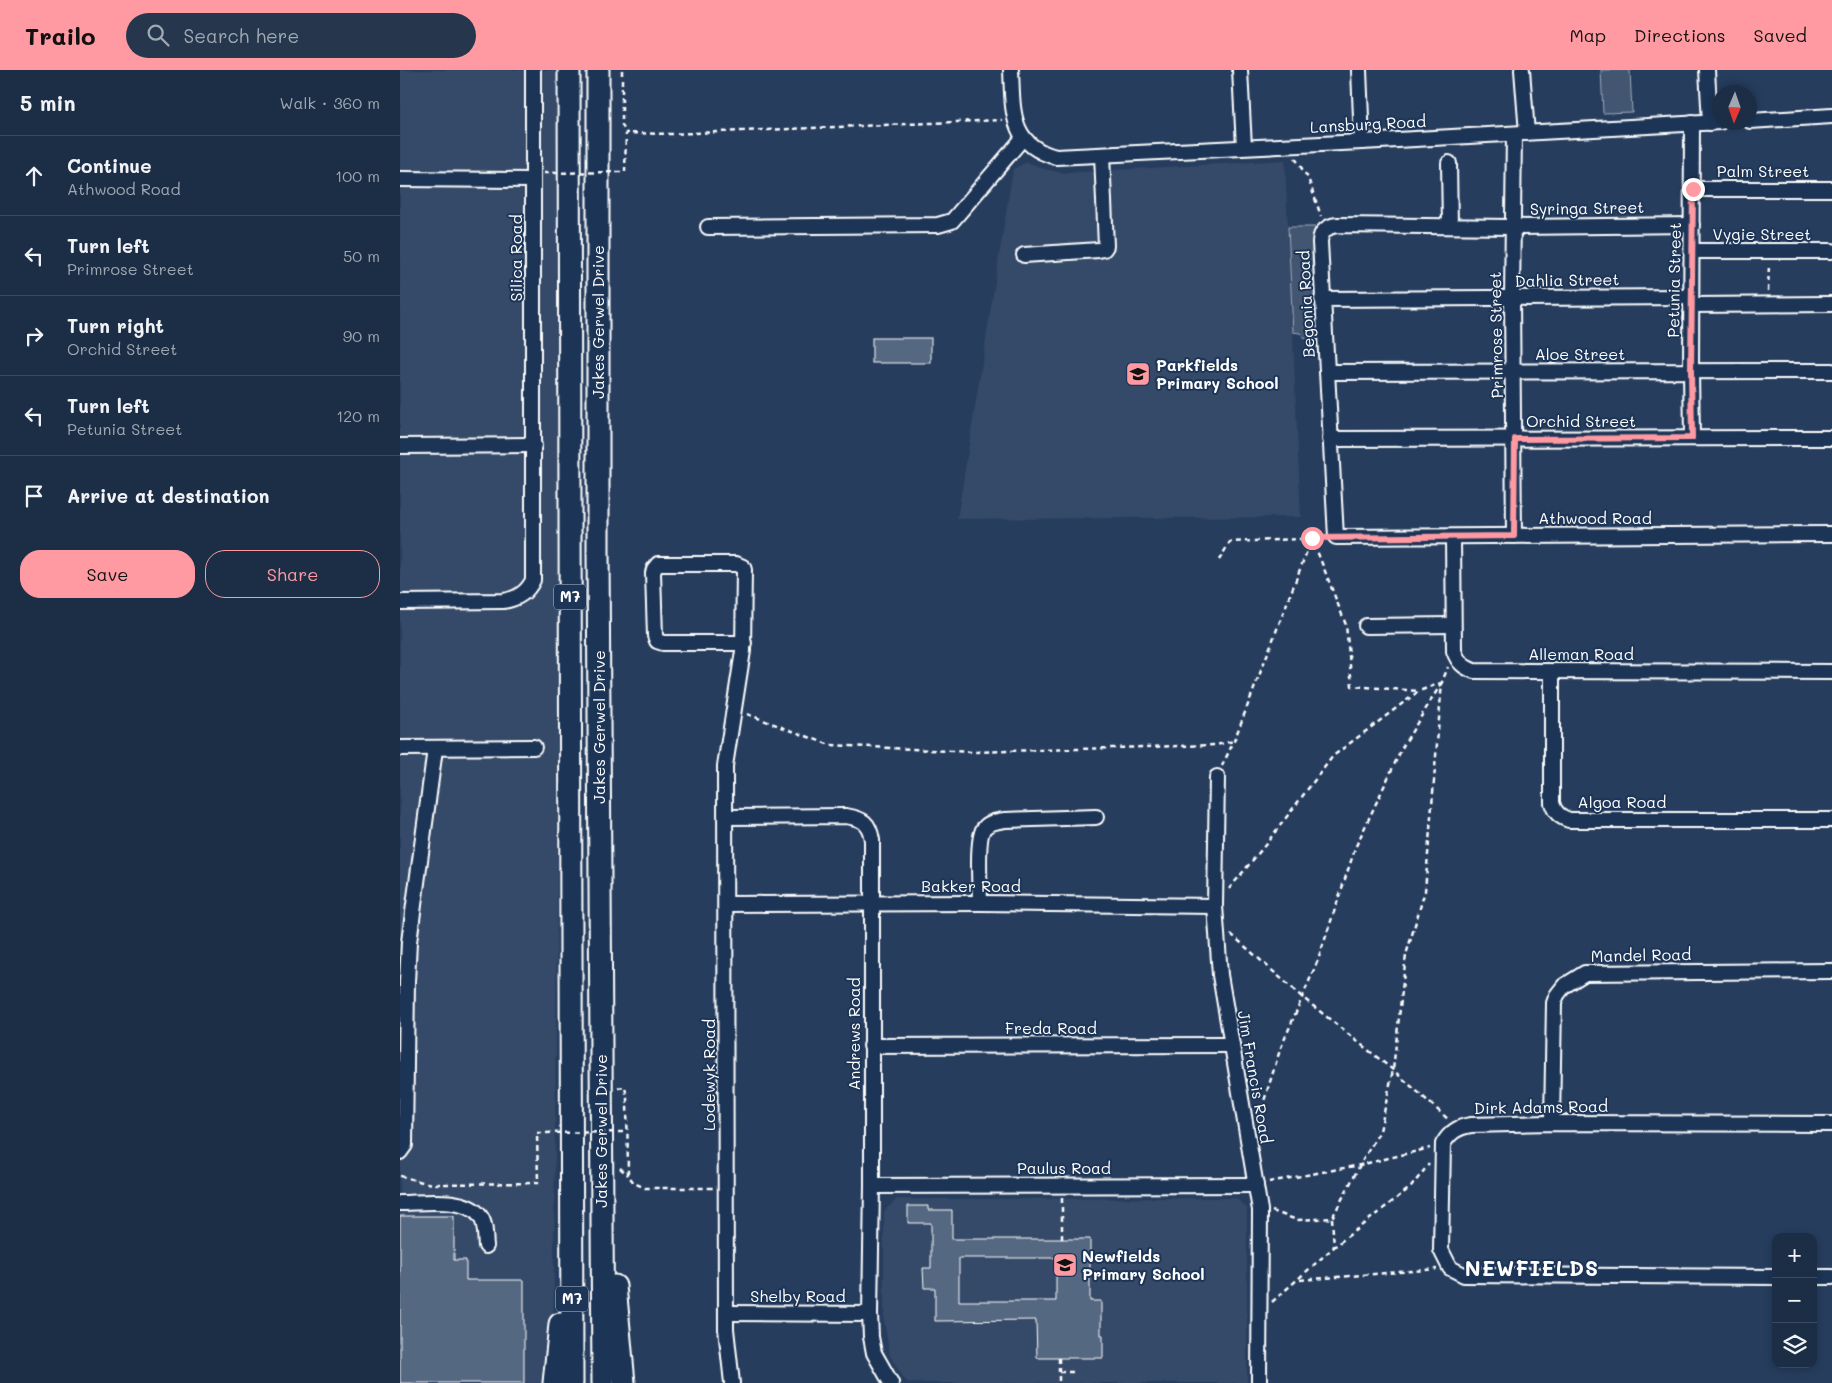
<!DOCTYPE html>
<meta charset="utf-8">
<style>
:root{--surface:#1c2e46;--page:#25364d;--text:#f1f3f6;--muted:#a0a8b3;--line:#3a4a5f;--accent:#ff9aa2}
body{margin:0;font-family:Mali,sans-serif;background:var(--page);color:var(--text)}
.controls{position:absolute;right:15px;bottom:15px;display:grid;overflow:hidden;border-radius:10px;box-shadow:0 2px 8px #0003}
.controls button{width:45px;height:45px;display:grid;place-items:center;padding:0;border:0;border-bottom:1px solid var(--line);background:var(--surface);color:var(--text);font:25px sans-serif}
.compass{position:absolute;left:1312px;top:15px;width:45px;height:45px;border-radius:50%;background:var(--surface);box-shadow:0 2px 8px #0003;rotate:182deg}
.stop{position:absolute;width:15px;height:15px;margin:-11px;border:4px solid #ff9aa2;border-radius:50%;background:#fff}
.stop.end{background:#ff9aa2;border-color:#fff;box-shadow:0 1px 5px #0008}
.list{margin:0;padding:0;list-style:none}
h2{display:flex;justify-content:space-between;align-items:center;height:65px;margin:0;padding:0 20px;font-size:21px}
h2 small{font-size:16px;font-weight:400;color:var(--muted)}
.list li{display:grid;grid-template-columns:32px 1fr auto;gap:15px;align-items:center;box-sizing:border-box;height:80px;padding:0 20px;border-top:1px solid var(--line)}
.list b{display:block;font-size:19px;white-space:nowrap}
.list p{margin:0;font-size:16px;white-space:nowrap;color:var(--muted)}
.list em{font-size:16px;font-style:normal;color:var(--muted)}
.actions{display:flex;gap:10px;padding:15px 20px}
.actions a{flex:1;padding:11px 0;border:1px solid var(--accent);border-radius:20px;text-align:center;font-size:18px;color:var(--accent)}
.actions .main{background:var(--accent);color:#111}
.icon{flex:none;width:28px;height:28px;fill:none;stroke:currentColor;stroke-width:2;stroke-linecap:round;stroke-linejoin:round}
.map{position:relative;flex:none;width:1432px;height:1313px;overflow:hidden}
header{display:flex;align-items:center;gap:30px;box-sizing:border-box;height:70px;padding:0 25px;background:var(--accent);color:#111}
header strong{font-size:24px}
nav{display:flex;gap:28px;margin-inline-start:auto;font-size:18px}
.search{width:350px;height:45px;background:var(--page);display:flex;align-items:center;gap:12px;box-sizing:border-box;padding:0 18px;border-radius:28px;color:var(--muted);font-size:19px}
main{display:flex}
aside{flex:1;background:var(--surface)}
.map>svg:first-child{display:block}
.built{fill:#344a68}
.green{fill:#425672;stroke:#a0aab8}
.building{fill:#556781;stroke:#fff;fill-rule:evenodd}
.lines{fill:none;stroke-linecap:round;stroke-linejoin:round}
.minor-casing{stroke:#fff;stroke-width:18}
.highway-casing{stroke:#fff;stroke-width:25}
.path{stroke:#fff;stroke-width:2.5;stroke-dasharray:5 4;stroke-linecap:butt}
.minor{stroke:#1d3557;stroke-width:14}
.highway{stroke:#1d3557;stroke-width:21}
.path-bridge{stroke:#fff;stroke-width:2.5;stroke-dasharray:5 4;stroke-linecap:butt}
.route{stroke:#ff9aa2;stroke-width:6}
.labels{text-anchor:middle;stroke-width:4;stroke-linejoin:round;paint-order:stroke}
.shield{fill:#1d3557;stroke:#bbc2cd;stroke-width:1}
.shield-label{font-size:15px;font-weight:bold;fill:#fff}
.street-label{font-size:16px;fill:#fff;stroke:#1d3557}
.poi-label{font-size:16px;font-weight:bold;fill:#fff;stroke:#1d3557;text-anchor:start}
.district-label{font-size:21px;font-weight:bold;letter-spacing:1px;fill:#fff;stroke:#1d3557}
</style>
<header>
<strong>Trailo</strong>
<div class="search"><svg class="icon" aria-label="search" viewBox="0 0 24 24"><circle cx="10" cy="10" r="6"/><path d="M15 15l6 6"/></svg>Search here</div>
<nav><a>Map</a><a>Directions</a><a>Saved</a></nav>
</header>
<main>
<aside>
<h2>5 min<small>Walk · 360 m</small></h2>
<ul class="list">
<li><svg class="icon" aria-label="ahead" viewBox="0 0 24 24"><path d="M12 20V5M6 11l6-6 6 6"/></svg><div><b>Continue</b><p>Athwood Road</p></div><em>100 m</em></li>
<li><svg class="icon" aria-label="left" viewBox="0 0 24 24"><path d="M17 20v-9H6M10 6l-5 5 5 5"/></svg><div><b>Turn left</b><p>Primrose Street</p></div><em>50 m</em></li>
<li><svg class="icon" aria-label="right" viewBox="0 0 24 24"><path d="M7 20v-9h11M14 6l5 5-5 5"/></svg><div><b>Turn right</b><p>Orchid Street</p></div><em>90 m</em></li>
<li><svg class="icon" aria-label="left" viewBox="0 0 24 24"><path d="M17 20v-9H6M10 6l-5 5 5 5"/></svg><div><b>Turn left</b><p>Petunia Street</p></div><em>120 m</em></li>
<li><svg class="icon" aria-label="arrive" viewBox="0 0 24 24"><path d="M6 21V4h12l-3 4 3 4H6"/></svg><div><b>Arrive at destination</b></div></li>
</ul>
<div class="actions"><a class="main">Save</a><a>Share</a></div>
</aside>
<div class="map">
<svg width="1432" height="1313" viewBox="0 0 1432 1313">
<rect width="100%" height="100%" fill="#263d5e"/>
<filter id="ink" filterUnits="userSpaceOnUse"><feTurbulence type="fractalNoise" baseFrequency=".02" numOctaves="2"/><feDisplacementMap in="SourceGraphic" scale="10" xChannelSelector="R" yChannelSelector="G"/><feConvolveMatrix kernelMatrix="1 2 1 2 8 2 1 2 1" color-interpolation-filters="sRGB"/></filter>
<g filter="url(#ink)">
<g class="built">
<polygon points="0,0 164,0 153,1313 0,1313"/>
<polygon points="885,90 901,447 557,449 613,99 627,92 645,99 663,103"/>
<polygon points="836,1128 847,1138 847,1313 509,1313 505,1310 490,1286 484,1250 484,1141 497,1129"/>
</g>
<g class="green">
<polygon points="1201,0 1230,0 1232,42 1203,43"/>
<polygon points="888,157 915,157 920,271 908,271 900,263 893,262"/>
</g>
<g class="building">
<rect x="472" y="268" width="59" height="25"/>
<path d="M508,1136H528V1140H552V1169H690V1231H701V1265H703V1288H637L636,1250L535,1251V1218H524L523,1198H531V1153H508ZM559,1188H656V1231H559Z"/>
<polygon points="0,1146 54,1146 54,1190 66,1190 66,1210 124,1210 124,1313 0,1313"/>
</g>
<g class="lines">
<defs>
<g id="minor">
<path d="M611,0C613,39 609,75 656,87L962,72L1320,52"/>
<polyline points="840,0 844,77"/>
<polyline points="959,0 962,72"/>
<polyline points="1122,0 1127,63"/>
<polyline points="1307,0 1310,53"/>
<polyline points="1350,51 1432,46"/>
<polyline points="1114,64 1112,228 1114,466"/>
<polyline points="1049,93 1050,156"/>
<polyline points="0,109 132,110"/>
<polyline points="1293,119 1432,119"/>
<path d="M1292,155L1112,157L937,155C928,156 920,161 920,172L936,467L1432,464"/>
<polyline points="308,157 538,155 552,151 623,68"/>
<polyline points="1292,181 1432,181"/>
<polyline points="624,185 699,180 704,179 706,176 702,85"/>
<polyline points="922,229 1291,227"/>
<polyline points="1291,235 1432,234"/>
<polyline points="927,302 1432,301"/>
<polyline points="1292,367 1291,301 1292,53"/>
<polyline points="930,369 1432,368"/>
<polyline points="0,376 134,375"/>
<path d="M1053,467L1054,581C1058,592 1063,597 1074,601L1432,602"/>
<path d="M0,532L103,531C117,529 127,523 133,510V0"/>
<polyline points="966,556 1053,555"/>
<path d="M1152,602V733C1155,743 1160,747 1169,750H1432"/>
<polyline points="0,678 134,677"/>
<polyline points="817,707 815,836 820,905 860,1140 859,1313"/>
<path d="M326,747L446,746C463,749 469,752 472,770V1116L470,1244L471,1267L474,1283L491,1313"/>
<path d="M580,833C580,819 576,768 584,758C589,752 597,751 605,750L696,747"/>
<polyline points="326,834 580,833 815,836"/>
<polyline points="471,976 831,975"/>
<polyline points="1152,1053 1154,933 1157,925 1164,916 1185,903 1432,901"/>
<polyline points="0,1082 5,1075 7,912 9,872 35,679"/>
<polyline points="472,1116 856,1115"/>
<path d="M0,1133C22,1133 65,1126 80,1146C86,1153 85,1167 86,1176"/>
<path d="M1376,1207L1064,1205L1050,1198L1041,1180L1043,1074C1050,1062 1058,1057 1071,1055L1152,1053L1432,1054"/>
<polyline points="1413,1207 1432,1207"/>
<polyline points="326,1243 470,1244"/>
<polyline points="332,1313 326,1259 325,696 343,581 344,500 343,497 336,494 258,494 254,499 253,503 255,566 257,571 263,573 344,573"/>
</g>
<g id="highway">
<polyline points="169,0 172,1313"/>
<polyline points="198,0 198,479 203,1313"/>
<polyline points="215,1216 224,1313"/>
<polyline points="154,1313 160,1254"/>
</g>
</defs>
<use href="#minor" class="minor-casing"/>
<use href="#highway" class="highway-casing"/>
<g class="path">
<polyline points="222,0 222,55 226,63"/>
<polyline points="895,88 908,108 921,146"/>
<polyline points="225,102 226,63 271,64 602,50"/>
<polyline points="1368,221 1369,194"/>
<polyline points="819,490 830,472 922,468"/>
<polyline points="347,644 430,675 572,682 816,675 834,671"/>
<polyline points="822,696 834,671 912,468 946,555 952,616 1019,621"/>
<polyline points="829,819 866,774 933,686 1019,621 1041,613"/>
<polyline points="831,864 902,927 993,1000 1049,1050"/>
<polyline points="218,1018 225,1017 227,1028 228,1105 234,1113 245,1118 314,1118"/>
<polyline points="859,1047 880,980 918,890 956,776 1003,676 1041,614"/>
<polyline points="220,1098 228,1105"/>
<polyline points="0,1106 26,1113 39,1114 138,1113 137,1063"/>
<polyline points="869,1112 960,1095 1030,1078"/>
<polyline points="662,1128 662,1169"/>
<polyline points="872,1141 897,1150 932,1148 960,1095 980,1061 993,1000 1006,885 1025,821 1042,612 1048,597"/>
<polyline points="932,1148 934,1177"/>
<polyline points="900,1210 1037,1199"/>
<polyline points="872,1232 934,1177 1011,1117 1029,1094"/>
<polyline points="659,1288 659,1313"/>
<polyline points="659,1302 676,1302"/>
</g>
<use href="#minor" class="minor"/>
<use href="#highway" class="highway"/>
<g class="path-bridge">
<polyline points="144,103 225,102"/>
<polyline points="137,1063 227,1062"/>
</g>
</g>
</g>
<g class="lines" filter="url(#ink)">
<polyline class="route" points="912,468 1114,466 1115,369 1292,368 1291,301 1293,119"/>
</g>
<defs>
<symbol id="school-square" viewBox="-11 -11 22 22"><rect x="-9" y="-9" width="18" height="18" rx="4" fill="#ff9aa2" stroke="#1d3557"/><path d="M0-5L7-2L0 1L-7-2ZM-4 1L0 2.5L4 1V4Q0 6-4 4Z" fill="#111"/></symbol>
</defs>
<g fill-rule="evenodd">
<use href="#school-square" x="724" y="290" width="28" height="28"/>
<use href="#school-square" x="651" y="1181" width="28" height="28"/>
</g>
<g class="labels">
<g class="shield">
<rect x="154" y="514.5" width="32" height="25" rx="4"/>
<rect x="156" y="1216.5" width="32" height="25" rx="4"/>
</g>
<g class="shield-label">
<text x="170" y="532">M7</text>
<text x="172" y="1234">M7</text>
</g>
<g class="street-label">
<text transform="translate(968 54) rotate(-3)" y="6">Lansburg Road</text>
<text x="1363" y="107">Palm Street</text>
<text transform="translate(1187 138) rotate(-1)" y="6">Syringa Street</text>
<text x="1362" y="170">Vygie Street</text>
<text transform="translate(116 188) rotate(-90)" y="6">Silica Road</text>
<text transform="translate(1167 210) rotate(-1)" y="6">Dahlia Street</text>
<text transform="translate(1274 210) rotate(-89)" y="6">Petunia Street</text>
<text transform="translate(906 234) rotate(-93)" y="6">Begonia Road</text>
<text transform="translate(198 252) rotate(-90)" y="6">Jakes Gerwel Drive</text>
<text transform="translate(1096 265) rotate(-91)" y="6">Primrose Street</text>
<text x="1180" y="290">Aloe Street</text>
<text x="1181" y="357">Orchid Street</text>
<text x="1195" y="454">Athwood Road</text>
<text x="1181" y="590">Alleman Road</text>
<text transform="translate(199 657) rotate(-90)" y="6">Jakes Gerwel Drive</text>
<text x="1222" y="738">Algoa Road</text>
<text x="571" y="822">Bakker Road</text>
<text transform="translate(1241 885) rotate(-1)" y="6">Mandel Road</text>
<text x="651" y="964">Freda Road</text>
<text transform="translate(454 964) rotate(-90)" y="6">Andrews Road</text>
<text transform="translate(309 1005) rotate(-90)" y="6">Lodewyk Road</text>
<text transform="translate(855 1007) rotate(80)" y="6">Jim Francis Road</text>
<text transform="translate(1141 1037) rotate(-1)" y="6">Dirk Adams Road</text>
<text transform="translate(201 1061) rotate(-90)" y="6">Jakes Gerwel Drive</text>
<text x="664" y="1104">Paulus Road</text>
<text x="398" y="1232">Shelby Road</text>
</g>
<g class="poi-label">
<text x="756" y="301">Parkfields<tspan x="756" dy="18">Primary School</tspan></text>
<text x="682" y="1192">Newfields<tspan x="682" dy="18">Primary School</tspan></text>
</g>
<g class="district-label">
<text x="1132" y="1206">NEWFIELDS</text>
</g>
</g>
</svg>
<div class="controls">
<button>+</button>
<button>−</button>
<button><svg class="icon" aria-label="layers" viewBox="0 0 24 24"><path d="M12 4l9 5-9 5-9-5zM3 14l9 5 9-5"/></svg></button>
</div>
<svg class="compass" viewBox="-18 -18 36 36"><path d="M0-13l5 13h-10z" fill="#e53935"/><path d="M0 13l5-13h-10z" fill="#a0a8b3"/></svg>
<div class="stop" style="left:912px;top:468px"></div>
<div class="stop end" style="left:1293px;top:119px"></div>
</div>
</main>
